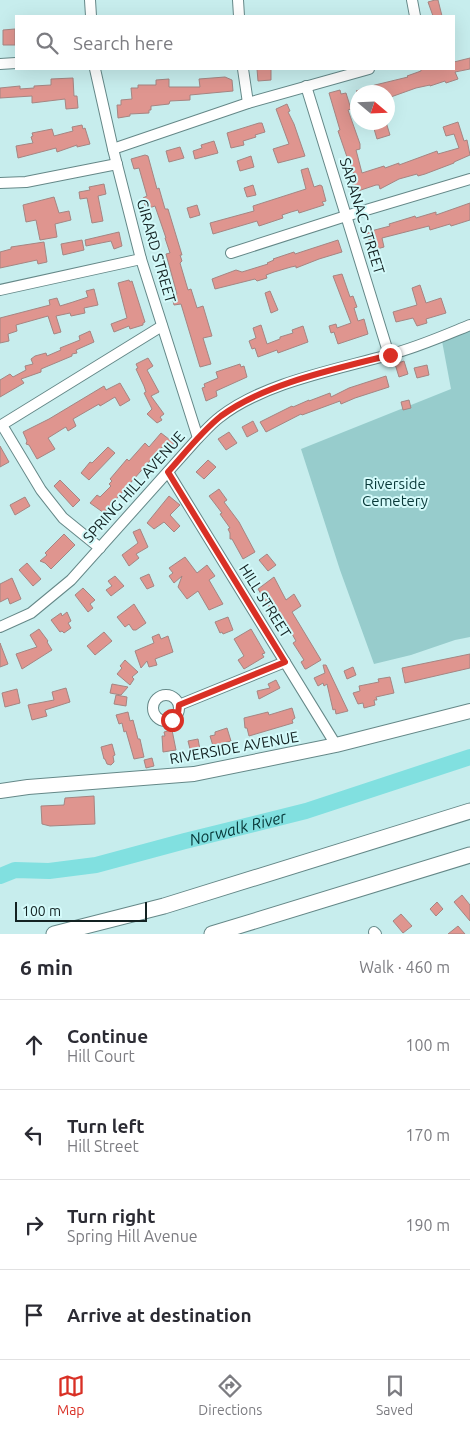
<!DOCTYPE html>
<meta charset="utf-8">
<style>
:root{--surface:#fff;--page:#f7f7f7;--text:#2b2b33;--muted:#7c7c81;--line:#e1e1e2;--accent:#d93025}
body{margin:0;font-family:Ubuntu,sans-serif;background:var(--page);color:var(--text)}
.compass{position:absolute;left:350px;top:85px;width:45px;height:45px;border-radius:50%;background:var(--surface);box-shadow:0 5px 20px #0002;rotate:109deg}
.scale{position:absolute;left:15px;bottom:12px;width:132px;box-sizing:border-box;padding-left:5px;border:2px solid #132222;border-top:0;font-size:14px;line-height:18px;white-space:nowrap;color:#132222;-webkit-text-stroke:4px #d4fafa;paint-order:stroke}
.stop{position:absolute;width:15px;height:15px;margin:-11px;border:4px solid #d93025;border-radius:50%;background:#fff}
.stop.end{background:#d93025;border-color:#fff;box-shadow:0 1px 5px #0008}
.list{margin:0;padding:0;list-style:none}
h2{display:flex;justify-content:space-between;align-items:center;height:65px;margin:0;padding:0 20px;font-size:21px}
h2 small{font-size:16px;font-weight:400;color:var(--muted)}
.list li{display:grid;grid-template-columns:32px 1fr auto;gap:15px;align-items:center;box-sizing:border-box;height:90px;padding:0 20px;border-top:1px solid var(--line)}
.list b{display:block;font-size:19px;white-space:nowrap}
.list p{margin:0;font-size:16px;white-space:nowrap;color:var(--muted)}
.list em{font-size:16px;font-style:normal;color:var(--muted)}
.icon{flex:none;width:28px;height:28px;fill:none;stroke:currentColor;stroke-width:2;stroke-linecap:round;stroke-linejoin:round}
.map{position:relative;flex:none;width:470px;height:934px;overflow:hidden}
.search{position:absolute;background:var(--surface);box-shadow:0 5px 20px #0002;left:15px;right:15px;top:15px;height:55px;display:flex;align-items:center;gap:12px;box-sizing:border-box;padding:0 18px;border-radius:0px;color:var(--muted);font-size:19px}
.sheet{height:425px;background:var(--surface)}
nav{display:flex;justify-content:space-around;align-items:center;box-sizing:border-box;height:70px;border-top:1px solid var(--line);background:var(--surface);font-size:14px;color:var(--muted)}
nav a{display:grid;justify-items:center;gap:2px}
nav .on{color:var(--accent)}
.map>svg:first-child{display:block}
.green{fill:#97cccc}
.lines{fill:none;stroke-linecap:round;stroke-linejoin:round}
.river{stroke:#81e0e0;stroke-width:16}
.building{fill:#df958f;stroke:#a58582}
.minor-casing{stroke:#658888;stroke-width:12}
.major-casing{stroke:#658888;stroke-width:16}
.highway-casing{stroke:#658888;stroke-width:17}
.minor{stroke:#fff;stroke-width:10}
.major{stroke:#fff;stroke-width:14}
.highway{stroke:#fff;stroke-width:15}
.route{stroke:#d93025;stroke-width:6}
.labels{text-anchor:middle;stroke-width:4;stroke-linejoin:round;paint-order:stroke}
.street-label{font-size:15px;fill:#132222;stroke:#d4fafa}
.park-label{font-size:15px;fill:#073737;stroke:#d4fafa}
.water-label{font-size:16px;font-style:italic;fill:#053536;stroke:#d4fafa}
</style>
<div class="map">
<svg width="470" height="934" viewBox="0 0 470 934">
<rect width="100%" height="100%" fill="#c7eded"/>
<polygon class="green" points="470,330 470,637 455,640 411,655 374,664 340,570 301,449 451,389 442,341"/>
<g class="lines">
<path class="river" id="s1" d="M0,876L15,870L49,871L96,865L185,841L306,811L470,757"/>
</g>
<g class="building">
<polygon points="435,0 438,0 442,16 433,16 428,2"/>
<polygon points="15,29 15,45 3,45 3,30"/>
<polygon points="470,58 470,69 455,72 458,79 446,83 445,81 430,86 430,85 416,88 388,98 388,92 357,92 356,91 375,85 408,77 407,76 421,71 421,69 454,69 454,62"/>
<polygon points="257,69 271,69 271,80 258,81"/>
<polygon points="225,77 232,80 233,91 190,95 190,100 170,101 169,104 151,106 151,110 149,110 149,113 130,114 130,116 118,118 117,105 121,105 121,100 132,99 131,88 138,88 138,85 156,85 156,80 169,79 169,87 200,87 199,79"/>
<polygon points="73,78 74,96 77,96 78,108 66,109 65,99 32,103 32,96 0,98 0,88 20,86 20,89 34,88 34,86 51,85 51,79"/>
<polygon points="340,90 341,94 346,93 351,109 348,110 360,144 360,149 356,150 362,173 384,166 385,168 399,163 399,165 437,151 438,154 459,148 454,134 446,136 443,127 458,122 464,141 467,140 470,155 454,162 454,163 425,174 418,176 417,174 399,179 380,189 379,185 376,185 355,192 352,182 355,181 350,160 347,157 338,131 340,130 329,93"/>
<polygon points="287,104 290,111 288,112 294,124 305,156 278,163 273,149 289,144 276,109"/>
<polygon points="372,122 386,122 390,135 377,139"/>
<polygon points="259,123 262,123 265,132 255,135 256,137 243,141 244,145 231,148 227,133"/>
<polygon points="82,125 83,129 85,128 90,144 77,147 77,145 57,152 56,148 18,158 16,146 33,143 31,137 33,136 32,133 52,129 54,136 73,131 72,127"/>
<polygon points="214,141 218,153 195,159 193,151 202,148 201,145"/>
<polygon points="180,147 184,158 169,162 166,151"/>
<polygon points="145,155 148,156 157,189 159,188 165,209 168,209 182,255 180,255 182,261 180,263 188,290 191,289 197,308 203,306 212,336 203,338 211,364 200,367 181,304 174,305 172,296 177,294 166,254 170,253 165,238 166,238 155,206 146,209 143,198 147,196 139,168 134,169 131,159"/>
<polygon points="251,156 254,167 240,171 237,161"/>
<polygon points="308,168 314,187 320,185 322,186 326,201 322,202 324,205 299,213 298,210 291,212 282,215 283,218 259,226 257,221 213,234 210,223 254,211 253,206 306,189 301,170"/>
<polygon points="104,184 106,194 98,196 103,221 92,223 87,198 80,199 79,192 90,190 89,187"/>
<polygon points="253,185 256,195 247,197 244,188"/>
<polygon points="54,197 59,213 69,211 71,220 55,224 57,237 40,240 36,220 26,222 23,205"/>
<polygon points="470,203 470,220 451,226 450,224 430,230 429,226 382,238 384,247 377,249 375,242 370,244 367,233 371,231 390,226 389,224 412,217 415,216 416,218 436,212 436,215"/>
<polygon points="197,205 200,215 190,218 187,208"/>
<polygon points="119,232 122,246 114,249 111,241 86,246 85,240"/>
<polygon points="82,240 84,250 63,255 61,244"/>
<polygon points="338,240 342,252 319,259 296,268 296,266 291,267 274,272 266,275 267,278 257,281 255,279 215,289 212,279 236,270 242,272 268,264 267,263 274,260 273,259 294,252 295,254"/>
<polygon points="44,242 47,262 38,264 37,260 0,268 0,252 11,249 11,247"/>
<polygon points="342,274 350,297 353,296 357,307 354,308 358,321 364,319 368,334 338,344 334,332 331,333 329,326 336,324 337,328 351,323 333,276"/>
<polygon points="129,280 130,282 132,281 145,322 143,323 143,325 130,329 129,326 114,332 111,324 127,318 118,283"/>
<polygon points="420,285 426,303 441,298 446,313 426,319 427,323 417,326 413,318 396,322 393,312 417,305 412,288"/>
<polygon points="94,289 98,305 84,308 85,313 71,316 70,313 56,316 61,332 54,334 48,316 16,325 17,331 8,334 9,341 0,343 0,318 50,305 49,300 57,298 60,306 73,302 88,297 86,291"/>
<polygon points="270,291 278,310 271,313 265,293"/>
<polygon points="261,325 267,344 280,339 280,337 293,333 292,330 303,326 308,342 278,353 277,350 258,357 255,348 252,349 249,341 256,338 253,328"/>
<polygon points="90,331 94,342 76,350 77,353 72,354 72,356 41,369 41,372 21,379 24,383 0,397 0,380 10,374 13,377 26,370 25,366 33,364 31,359 35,356 46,353 47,356 61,350 60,348 80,340 79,336"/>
<polygon points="148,358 153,366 147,370 159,392 151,396 164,414 160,417 162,420 157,423 147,414 152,409 144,393 146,392 144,386 136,369 138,368 136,364"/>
<polygon points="404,361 408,374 399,377 395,364"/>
<polygon points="240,364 241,367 244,366 247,377 216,391 217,396 206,401 202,388 205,387 204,384 218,378 216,372"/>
<polygon points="427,365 429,375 417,378 414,368"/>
<polygon points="386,376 389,387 355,398 341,404 340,401 302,415 301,414 266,432 260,422 292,406 293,407 309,400 309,401 330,393 331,397 349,388"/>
<polygon points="120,383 130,400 120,406 115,397 100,406 99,404 73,419 76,426 68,431 66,427 64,428 48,438 55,449 37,459 29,445 26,444 27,441 23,432 49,419 104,386 106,390"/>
<polygon points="409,400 411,408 403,410 401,402"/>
<polygon points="253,421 258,431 247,437 242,427"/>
<polygon points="229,432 237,443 226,450 218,439"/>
<polygon points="161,433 174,443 167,451 162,447 104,513 90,503 97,495 100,497 111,486 109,484 112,481 110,479 127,459 129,461 145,443 149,447"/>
<polygon points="0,446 9,462 0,467"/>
<polygon points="108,447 115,453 89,480 81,473 90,462 92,463"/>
<polygon points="208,460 216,467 204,479 196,472"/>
<polygon points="60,480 80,500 73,507 54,486"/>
<polygon points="219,489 227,500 224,502 239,522 255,552 243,559 232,539 230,539 230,533 228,529 230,528 220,514 222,513 209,496"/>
<polygon points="169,496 180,505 170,515 180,526 174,532 164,522 154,529 147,523"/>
<polygon points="25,497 30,506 15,515 10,505"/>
<polygon points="140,529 148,547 136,554 139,558 129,566 122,555 138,543 133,532"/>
<polygon points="64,534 75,545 51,569 45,563 40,561 47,555 45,553"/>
<polygon points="267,554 276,565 268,571 259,560"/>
<polygon points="185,557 197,573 207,565 215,576 209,580 223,604 209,610 198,591 187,599 178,587 182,576 174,583 169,576 173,573 169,568"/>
<polygon points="27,563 41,579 33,586 19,570"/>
<polygon points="149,574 154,586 147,589 140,578"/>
<polygon points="115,576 124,586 111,596 106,590 112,586 108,581"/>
<polygon points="274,577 286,600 294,594 301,606 292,612 321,660 306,669 305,669 301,662 304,660 293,643 296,641 279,611 273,614 258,589"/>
<polygon points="12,578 21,599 10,604 8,598 0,602 0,584"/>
<polygon points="83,588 95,600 90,604 93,608 88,612 75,595"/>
<polygon points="134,604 146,623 136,630 133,630 129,624 125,627 117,617"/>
<polygon points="67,612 71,621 68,623 71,628 64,633 62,631 60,632 51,620 61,613 62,616"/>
<polygon points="228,617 233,630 223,634 222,632 220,633 215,622"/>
<polygon points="39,629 48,641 47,642 52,650 22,669 16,654 37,647 30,635"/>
<polygon points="251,629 265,653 262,654 264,657 244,669 238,660 244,656 234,639"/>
<polygon points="104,632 112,641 95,655 87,646"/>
<polygon points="159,634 161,639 168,636 173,652 155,659 157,665 149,667 147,661 141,668 135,651 154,643 152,637"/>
<polygon points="0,643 8,664 0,667"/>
<polygon points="470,654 470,668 405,683 402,668"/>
<polygon points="125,660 138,672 132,677 134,679 130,685 117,674 122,668 120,666"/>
<polygon points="323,665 326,665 348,711 336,714 335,709 333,710 327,684 324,686 323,683 318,686 314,678 325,673"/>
<polygon points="353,667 356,675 347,679 344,671"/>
<polygon points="390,677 394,693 376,697 377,700 374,700 375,705 364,708 363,703 358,704 353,693 360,691 359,686 379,682 378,679"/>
<polygon points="276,680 280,688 259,699 257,691 270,688 268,684"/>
<polygon points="112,684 128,687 121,695 110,693"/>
<polygon points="66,688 70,702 45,710 47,716 32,720 28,705 54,700 52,692"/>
<polygon points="17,689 20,703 5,707 2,693"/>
<polygon points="116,695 127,697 126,706 114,704"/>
<polygon points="292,708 295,718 292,720 293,723 249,736 247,728 245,728 244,718 268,712 269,715"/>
<polygon points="128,712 130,721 133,720 138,739 140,739 144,757 134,759 126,731 124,732 122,723 119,724 116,715"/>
<polygon points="227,728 231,741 213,746 210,736 215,735 215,732"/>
<polygon points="172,730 176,750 163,752 162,736 165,736 164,732"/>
<polygon points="198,739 201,755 192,757 188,741"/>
<polygon points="112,744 115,755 113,756 114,762 111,765 107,764 105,759 104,759 101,747"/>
<polygon points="152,758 154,766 146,768 144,760"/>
<polygon points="94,796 95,824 50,826 42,824 41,806 64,805 65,798"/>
<polygon points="462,895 470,905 470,921 454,902"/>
<polygon points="437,902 443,909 436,916 430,909"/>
<polygon points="401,914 412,926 403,933 393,921"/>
<polygon points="458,926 465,934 448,934"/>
</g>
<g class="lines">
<defs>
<g id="minor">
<polyline points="90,0 91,16"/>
<polyline points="238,0 239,16"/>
<polyline points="412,0 415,16"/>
<polyline points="0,64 16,63"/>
<polyline points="95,69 113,149 141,259 198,438"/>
<polyline points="243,69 248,103"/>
<polyline points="306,86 389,355"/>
<polyline points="113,149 248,103 369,69"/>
<polyline points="0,183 26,182 117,164"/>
<polyline points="231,253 346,216 470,179"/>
<polyline points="0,290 141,259"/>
<polyline points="2,425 41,490 63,518 100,548"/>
<polyline points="0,426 162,326"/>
<polyline points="168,472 336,745"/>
<path d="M0,627L31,613L71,580L198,438C205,431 212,423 220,417C263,383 335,370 388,355C416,348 443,336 470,325"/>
<circle cx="166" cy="708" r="13"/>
<polyline points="179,705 285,662"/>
<polyline points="374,932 376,934"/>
</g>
<polyline id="major" points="0,791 28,787 194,774 336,745 470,711"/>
<g id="highway">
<polyline points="54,934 164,906 470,811"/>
<polyline points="212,934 470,855"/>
</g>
</defs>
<use href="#minor" class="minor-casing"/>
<use href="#major" class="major-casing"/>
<use href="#highway" class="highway-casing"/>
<use href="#minor" class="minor"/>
<use href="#major" class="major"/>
<use href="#highway" class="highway"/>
</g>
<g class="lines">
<path class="route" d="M172,720L178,714L179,705L285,662L168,472C185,453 201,432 221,416C266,383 336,369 390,355"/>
</g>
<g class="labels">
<g class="street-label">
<text transform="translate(362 216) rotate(73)" y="5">SARANAC STREET</text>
<text transform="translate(156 251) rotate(74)" y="5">GIRARD STREET</text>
<text transform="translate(134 487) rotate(-48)" y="5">SPRING HILL AVENUE</text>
<text transform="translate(265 601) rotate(58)" y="5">HILL STREET</text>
<text transform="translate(234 748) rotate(-10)" y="5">RIVERSIDE AVENUE</text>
</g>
<g class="park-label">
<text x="395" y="489">Riverside<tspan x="395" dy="17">Cemetery</tspan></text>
</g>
<g class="water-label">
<text dy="6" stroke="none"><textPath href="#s1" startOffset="244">Norwalk River</textPath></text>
</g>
</g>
</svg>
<svg class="compass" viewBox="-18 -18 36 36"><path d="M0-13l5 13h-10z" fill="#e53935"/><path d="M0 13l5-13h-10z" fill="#7c7c81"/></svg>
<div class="scale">100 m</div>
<div class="stop" style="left:172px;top:720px"></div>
<div class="stop end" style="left:390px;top:355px"></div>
<div class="search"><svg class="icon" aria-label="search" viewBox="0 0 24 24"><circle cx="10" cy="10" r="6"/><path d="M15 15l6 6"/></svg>Search here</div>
</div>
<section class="sheet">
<h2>6 min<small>Walk · 460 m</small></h2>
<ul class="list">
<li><svg class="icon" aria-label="ahead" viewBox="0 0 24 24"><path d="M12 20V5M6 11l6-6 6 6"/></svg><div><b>Continue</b><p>Hill Court</p></div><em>100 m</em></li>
<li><svg class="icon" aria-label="left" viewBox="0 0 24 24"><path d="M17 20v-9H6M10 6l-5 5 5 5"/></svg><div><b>Turn left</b><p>Hill Street</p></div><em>170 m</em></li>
<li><svg class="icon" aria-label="right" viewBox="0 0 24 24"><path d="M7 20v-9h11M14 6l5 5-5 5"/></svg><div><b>Turn right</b><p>Spring Hill Avenue</p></div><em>190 m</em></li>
<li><svg class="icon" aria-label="arrive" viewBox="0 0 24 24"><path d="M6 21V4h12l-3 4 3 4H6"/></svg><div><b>Arrive at destination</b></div></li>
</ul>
</section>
<nav>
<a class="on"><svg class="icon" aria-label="map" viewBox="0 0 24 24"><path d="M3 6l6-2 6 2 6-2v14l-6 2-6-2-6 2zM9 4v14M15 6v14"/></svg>Map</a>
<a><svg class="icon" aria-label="directions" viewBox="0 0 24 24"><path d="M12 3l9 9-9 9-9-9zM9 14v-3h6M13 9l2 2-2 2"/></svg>Directions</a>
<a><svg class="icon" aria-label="saved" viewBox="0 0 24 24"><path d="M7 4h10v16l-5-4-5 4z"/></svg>Saved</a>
</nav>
